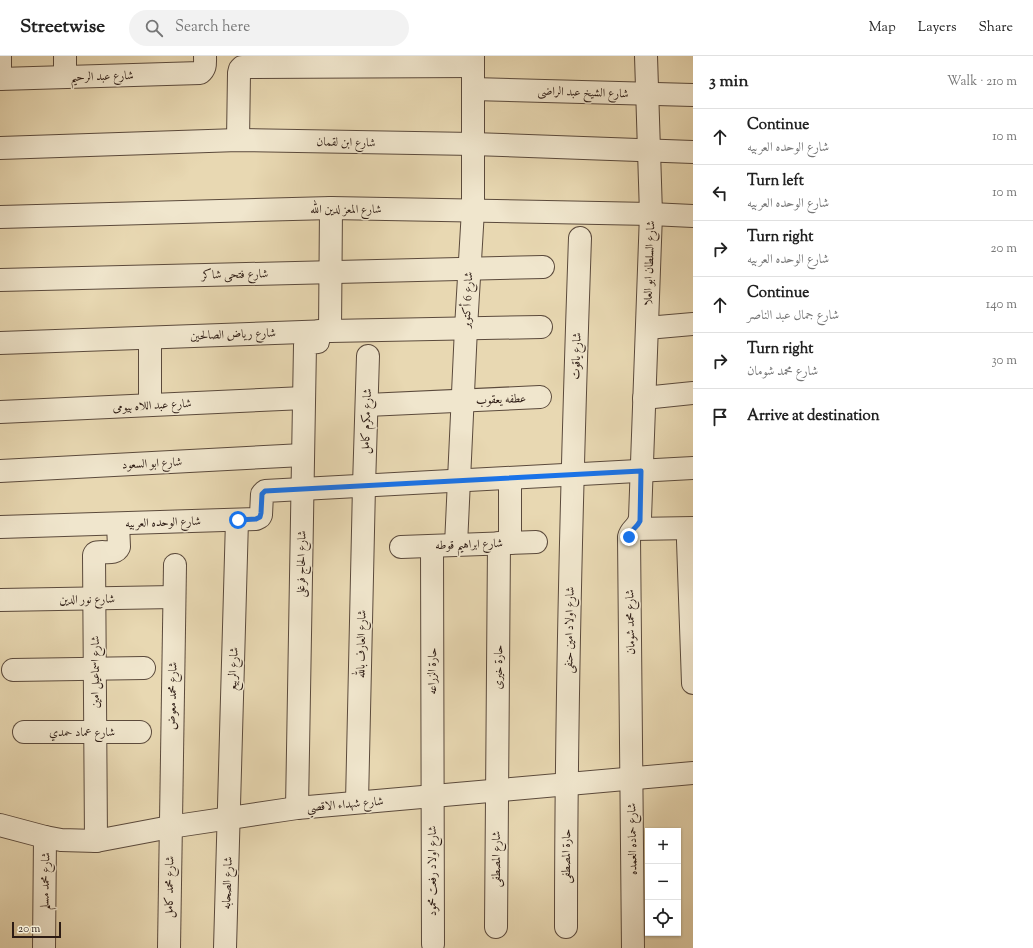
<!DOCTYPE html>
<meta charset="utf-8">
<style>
:root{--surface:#fff;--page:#f2f2f2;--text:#222;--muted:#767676;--line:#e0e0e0}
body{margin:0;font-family:"Sorts Mill Goudy",Amiri,serif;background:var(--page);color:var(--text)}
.controls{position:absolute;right:12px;bottom:12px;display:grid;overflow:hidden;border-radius:0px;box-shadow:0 1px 3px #0004}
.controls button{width:36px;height:36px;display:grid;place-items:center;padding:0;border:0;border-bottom:1px solid var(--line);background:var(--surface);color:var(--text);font:20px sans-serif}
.scale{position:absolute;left:12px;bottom:10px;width:49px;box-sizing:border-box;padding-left:4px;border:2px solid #2c1b14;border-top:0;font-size:11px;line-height:14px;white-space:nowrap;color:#2c1b14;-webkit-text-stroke:3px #f0e6cd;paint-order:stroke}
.stop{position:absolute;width:12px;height:12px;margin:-9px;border:3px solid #1a73e8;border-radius:50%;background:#fff}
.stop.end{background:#1a73e8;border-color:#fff;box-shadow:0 1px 4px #0008}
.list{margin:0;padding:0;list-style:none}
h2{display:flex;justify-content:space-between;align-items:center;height:52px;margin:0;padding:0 16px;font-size:17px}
h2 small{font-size:13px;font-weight:400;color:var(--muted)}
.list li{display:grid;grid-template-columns:26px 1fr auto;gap:12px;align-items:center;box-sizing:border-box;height:56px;padding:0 16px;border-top:1px solid var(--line)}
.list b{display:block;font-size:15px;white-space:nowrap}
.list p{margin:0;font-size:13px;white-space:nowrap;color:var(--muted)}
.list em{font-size:13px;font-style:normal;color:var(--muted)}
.icon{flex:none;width:22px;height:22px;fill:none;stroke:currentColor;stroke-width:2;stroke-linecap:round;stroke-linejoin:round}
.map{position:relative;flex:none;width:693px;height:892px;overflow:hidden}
header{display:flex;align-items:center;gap:24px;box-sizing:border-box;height:56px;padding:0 20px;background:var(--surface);border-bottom:1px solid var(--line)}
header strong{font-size:19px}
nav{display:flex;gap:22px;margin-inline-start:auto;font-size:14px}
.search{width:280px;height:36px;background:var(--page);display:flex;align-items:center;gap:10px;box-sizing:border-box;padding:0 14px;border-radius:22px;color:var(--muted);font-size:15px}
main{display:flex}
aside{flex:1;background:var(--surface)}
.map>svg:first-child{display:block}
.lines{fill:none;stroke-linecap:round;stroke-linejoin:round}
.minor-casing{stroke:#5b4a3c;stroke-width:24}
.minor{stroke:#f0e6cd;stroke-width:22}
.route{stroke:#1a73e8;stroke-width:5}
.labels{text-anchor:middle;stroke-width:3;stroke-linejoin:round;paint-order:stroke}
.street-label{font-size:12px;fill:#2c1b14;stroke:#f0e6cd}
</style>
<header>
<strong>Streetwise</strong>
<div class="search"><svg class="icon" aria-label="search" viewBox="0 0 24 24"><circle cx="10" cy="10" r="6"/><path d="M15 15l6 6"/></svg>Search here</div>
<nav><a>Map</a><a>Layers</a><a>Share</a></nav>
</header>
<main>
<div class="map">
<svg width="693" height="892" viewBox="0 0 693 892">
<rect width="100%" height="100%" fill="#e8d8b2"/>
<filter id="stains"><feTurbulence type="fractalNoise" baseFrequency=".005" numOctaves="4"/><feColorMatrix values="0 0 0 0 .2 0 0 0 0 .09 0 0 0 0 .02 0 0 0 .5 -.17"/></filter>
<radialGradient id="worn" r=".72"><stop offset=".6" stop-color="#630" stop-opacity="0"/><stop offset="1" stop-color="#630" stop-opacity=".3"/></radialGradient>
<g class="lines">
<defs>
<g id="minor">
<polyline points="65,21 65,0"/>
<path d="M0,23L200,17C206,12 205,8 205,0"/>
<polyline points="0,23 0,0"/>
<polyline points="473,33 693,39"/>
<polyline points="238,84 239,17 240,13 242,11 473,10"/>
<polyline points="0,92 238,84 473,88 693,96"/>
<polyline points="0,161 331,152 651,158 693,160"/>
<polyline points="0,224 543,211"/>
<polyline points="647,272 693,268"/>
<polyline points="330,275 331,152"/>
<polyline points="150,282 150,349"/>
<polyline points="0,287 330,275 541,271"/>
<polyline points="644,342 693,337"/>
<polyline points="367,349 540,341"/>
<polyline points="0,356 304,342"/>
<polyline points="0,415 303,399"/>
<polyline points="510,422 510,487"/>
<polyline points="0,471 256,463 260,461 261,459 262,438 265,435 693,412"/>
<polyline points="634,473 693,472"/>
<polyline points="693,477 689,481 688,485 693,627"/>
<polyline points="456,489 466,272 473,154 473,0"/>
<polyline points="432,490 433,888"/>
<polyline points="401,491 536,486"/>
<polyline points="0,544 174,541"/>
<polyline points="13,614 144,612"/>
<polyline points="24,676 140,676"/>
<polyline points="357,746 364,430 368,300"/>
<polyline points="297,752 305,289 307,287 318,286 319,275"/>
<polyline points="0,769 45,781 61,784 96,785 170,771 297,752 693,717"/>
<path d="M96,785L94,499L95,497C102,494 115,500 119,491L118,468"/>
<polyline points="496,871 499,487"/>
<path d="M566,871C566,641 572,412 580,182"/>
<polyline points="44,892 45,781"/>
<polyline points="169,892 175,509"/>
<polyline points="225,892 237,464"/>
<path d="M633,892L629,481C631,472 638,473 640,462L651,158L646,0"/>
</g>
</defs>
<use href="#minor" class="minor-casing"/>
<use href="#minor" class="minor"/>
</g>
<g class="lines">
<path class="route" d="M238,464L256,463L260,461L261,457L262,438L265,435L641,415L640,465C637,472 630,474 629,481"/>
</g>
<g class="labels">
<g class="street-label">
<text transform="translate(102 20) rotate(-2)" y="4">شارع عبد الرحيم</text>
<text transform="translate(583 36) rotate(2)" y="4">شارع الشيخ عبد الراضى</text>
<text transform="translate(346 86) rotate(1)" y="4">شارع ابن لقمان</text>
<text x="346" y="157">شارع المعز لدين الله</text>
<text transform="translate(649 207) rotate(-88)" y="4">شارع السلطان ابو العلا</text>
<text transform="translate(235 218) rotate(-1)" y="4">شارع فتحى شاكر</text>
<text transform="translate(467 244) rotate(-87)" y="4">شارع 6 أكتوبر</text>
<text transform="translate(233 278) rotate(-2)" y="4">شارع رياض الصالحين</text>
<text transform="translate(576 300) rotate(-88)" y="4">شارع ياقوت</text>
<text transform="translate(501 343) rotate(-2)" y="4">عطفه يعقوب</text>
<text transform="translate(152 349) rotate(-3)" y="4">شارع عبد اللاه بيومى</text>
<text transform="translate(366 365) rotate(-88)" y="4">شارع مكرم كامل</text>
<text transform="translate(152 407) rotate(-3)" y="4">شارع ابو السعود</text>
<text transform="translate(163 466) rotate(-2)" y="4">شارع الوحده العربيه</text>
<text transform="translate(469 488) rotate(-2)" y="4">شارع ابراهيم قوطه</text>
<text transform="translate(301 508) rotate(-89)" y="4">شارع الحاج فرغلى</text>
<text transform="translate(87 543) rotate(-1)" y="4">شارع نور الدين</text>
<text transform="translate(630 566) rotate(-91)" y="4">شارع محمد شومان</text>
<text transform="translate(569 574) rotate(-89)" y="4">شارع اولاد امين حنفى</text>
<text transform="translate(361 588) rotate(-89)" y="4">شارع العارف بالله</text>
<text transform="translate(498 611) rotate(-89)" y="4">حارة خيرى</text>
<text transform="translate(233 613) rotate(-88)" y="4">شارع الربيع</text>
<text transform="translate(432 615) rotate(-90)" y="4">حارة الزراعه</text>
<text transform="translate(95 616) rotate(-90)" y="4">شارع اسماعيل امين</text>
<text transform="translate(172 640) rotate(-89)" y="4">شارع محمد معوض</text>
<text x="82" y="680">شارع عماد حمدي</text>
<text transform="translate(345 748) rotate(-5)" y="4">شارع شهداء الاقصي</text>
<text transform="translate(632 783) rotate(-91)" y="4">شارع حماده العمده</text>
<text transform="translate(566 800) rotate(-90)" y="4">حارة المصطفى</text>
<text transform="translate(496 803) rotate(-90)" y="4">شارع المصطفى</text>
<text transform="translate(432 815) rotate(-90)" y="4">شارع اولاد رفعت محمود</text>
<text transform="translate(45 825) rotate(-89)" y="4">شارع محمد مسلم</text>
<text transform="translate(227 827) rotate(-88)" y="4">شارع الصحابه</text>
<text transform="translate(169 831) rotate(-89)" y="4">شارع محمد كامل</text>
</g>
</g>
<rect width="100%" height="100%" filter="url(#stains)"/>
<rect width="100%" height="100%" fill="url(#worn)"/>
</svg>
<div class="controls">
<button>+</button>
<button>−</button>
<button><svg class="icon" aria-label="locate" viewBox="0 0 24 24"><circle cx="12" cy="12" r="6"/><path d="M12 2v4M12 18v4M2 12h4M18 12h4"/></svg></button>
</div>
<div class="scale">20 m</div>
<div class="stop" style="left:238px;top:464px"></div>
<div class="stop end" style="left:629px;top:481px"></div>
</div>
<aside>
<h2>3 min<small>Walk · 210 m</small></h2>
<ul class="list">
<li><svg class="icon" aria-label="ahead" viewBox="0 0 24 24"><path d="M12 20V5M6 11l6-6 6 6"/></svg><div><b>Continue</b><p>شارع الوحده العربيه</p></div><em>10 m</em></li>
<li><svg class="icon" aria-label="left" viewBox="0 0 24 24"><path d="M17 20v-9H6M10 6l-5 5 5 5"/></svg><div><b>Turn left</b><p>شارع الوحده العربيه</p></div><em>10 m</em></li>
<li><svg class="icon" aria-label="right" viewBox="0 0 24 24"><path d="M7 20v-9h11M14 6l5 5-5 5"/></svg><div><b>Turn right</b><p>شارع الوحده العربيه</p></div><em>20 m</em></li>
<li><svg class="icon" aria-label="ahead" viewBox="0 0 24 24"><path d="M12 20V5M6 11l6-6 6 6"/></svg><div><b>Continue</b><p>شارع جمال عبد الناصر</p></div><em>140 m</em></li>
<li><svg class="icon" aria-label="right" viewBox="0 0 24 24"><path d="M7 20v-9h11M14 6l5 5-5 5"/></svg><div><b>Turn right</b><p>شارع محمد شومان</p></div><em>30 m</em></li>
<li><svg class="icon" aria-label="arrive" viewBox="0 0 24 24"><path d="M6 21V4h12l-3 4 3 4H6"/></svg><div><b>Arrive at destination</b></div></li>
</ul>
</aside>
</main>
